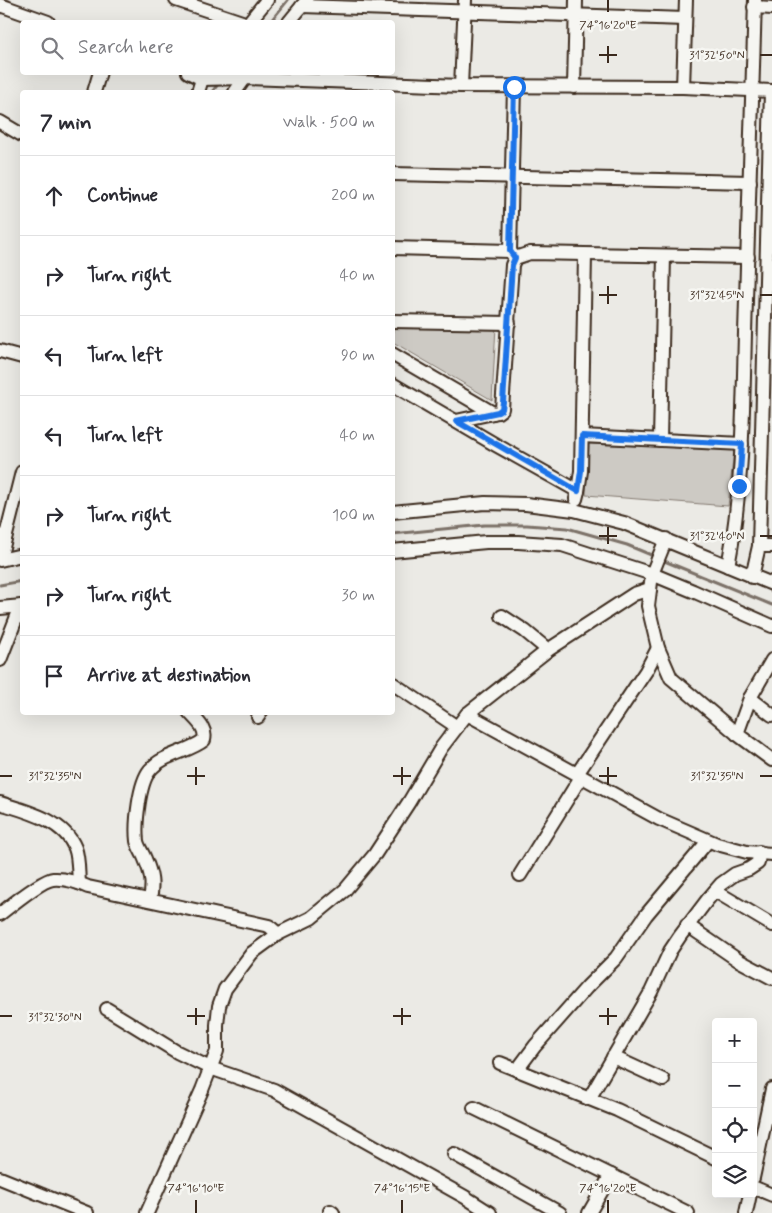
<!DOCTYPE html>
<meta charset="utf-8">
<style>
:root{--surface:#fff;--page:#f7f7f7;--text:#2b2b33;--muted:#7c7c81;--line:#e1e1e2}
body{margin:0;font-family:Mynerve,sans-serif;background:var(--page);color:var(--text)}
.controls{position:absolute;right:15px;bottom:15px;display:grid;overflow:hidden;border-radius:5px;box-shadow:0 5px 20px #0002}
.controls button{width:45px;height:45px;display:grid;place-items:center;padding:0;border:0;border-bottom:1px solid var(--line);background:var(--surface);color:var(--text);font:25px sans-serif}
.stop{position:absolute;width:15px;height:15px;margin:-11px;border:4px solid #1a73e8;border-radius:50%;background:#fff}
.stop.end{background:#1a73e8;border-color:#fff;box-shadow:0 1px 5px #0008}
.list{margin:0;padding:0;list-style:none}
h2{display:flex;justify-content:space-between;align-items:center;height:65px;margin:0;padding:0 20px;font-size:21px}
h2 small{font-size:16px;font-weight:400;color:var(--muted)}
.list li{display:grid;grid-template-columns:32px 1fr auto;gap:15px;align-items:center;box-sizing:border-box;height:80px;padding:0 20px;border-top:1px solid var(--line)}
.list b{display:block;font-size:19px;white-space:nowrap}
.list em{font-size:16px;font-style:normal;color:var(--muted)}
.icon{flex:none;width:28px;height:28px;fill:none;stroke:currentColor;stroke-width:2;stroke-linecap:round;stroke-linejoin:round}
.map{position:relative;flex:none;width:772px;height:1213px;overflow:hidden}
.search{position:absolute;background:var(--surface);box-shadow:0 5px 20px #0002;left:20px;top:20px;width:375px;height:55px;display:flex;align-items:center;gap:12px;box-sizing:border-box;padding:0 18px;border-radius:5px;color:var(--muted);font-size:19px}
.panel{position:absolute;background:var(--surface);box-shadow:0 5px 20px #0002;left:20px;top:90px;width:375px;height:625px;border-radius:5px}
.map>svg:first-child{display:block}
.green{fill:#cdcac4;stroke:#847a71}
.lines{fill:none;stroke-linecap:round;stroke-linejoin:round}
.stream{stroke:#7c7167;stroke-width:3}
.minor-casing{stroke:#3b2a1e;stroke-width:16}
.minor{stroke:#f6f6f2;stroke-width:12}
.route{stroke:#1a73e8;stroke-width:6}
.ticks{fill:none;stroke:#3b2a1e;stroke-width:2}
.ticks-label{font-size:12px;text-anchor:middle;fill:#3b2a1e;stroke:#f6f6f2;stroke-width:5;stroke-linejoin:round;paint-order:stroke}
</style>
<div class="map">
<svg width="772" height="1213" viewBox="0 0 772 1213">
<rect width="100%" height="100%" fill="#ebeae5"/>
<filter id="ink" filterUnits="userSpaceOnUse"><feTurbulence type="fractalNoise" baseFrequency=".02" numOctaves="2"/><feDisplacementMap in="SourceGraphic" scale="10" xChannelSelector="R" yChannelSelector="G"/><feConvolveMatrix kernelMatrix="1 2 1 2 8 2 1 2 1" color-interpolation-filters="sRGB"/></filter>
<g filter="url(#ink)">
<g class="green">
<polygon points="393,323 496,326 492,400 393,342"/>
<polygon points="589,444 734,450 728,506 586,495"/>
</g>
<g class="lines">
<g class="stream">
<polyline points="270,22 288,0"/>
<polyline points="212,92 219,83"/>
<polyline points="392,534 484,525 527,525 567,528 627,545 656,557"/>
<polyline points="662,560 772,605"/>
<polyline points="0,585 22,581"/>
</g>
<defs>
<g id="minor">
<polyline points="176,0 242,22"/>
<polyline points="0,5 48,22"/>
<polyline points="302,6 685,19"/>
<polyline points="754,7 772,8"/>
<polyline points="249,22 267,0"/>
<polyline points="289,22 307,0"/>
<polyline points="188,72 202,79 245,78 461,86 683,87 772,91"/>
<polyline points="461,86 465,0"/>
<polyline points="574,87 576,0"/>
<polyline points="683,87 686,0"/>
<polyline points="94,92 100,72"/>
<polyline points="198,92 202,79 207,72"/>
<polyline points="235,92 248,74"/>
<polyline points="0,122 22,135"/>
<polyline points="392,174 750,182"/>
<polyline points="392,248 510,251"/>
<polyline points="515,258 530,253 748,257"/>
<polyline points="392,321 509,323"/>
<polyline points="0,351 22,357"/>
<polyline points="392,354 493,413"/>
<polyline points="392,384 496,445 578,491 576,499"/>
<polyline points="456,421 498,412 502,409 512,265 515,258 510,251 514,87"/>
<polyline points="582,436 742,444"/>
<polyline points="660,440 664,256"/>
<polyline points="578,491 581,471 585,255"/>
<polyline points="392,512 485,503 526,504 574,510 624,523 772,584"/>
<polyline points="666,539 652,574 648,606 658,648 671,678 737,734 772,760"/>
<polyline points="759,546 772,546"/>
<polyline points="392,551 486,542 518,542 562,545 652,574 693,591 772,626"/>
<polyline points="0,559 22,472"/>
<polyline points="0,560 22,555"/>
<path d="M728,566C743,489 743,411 745,333C749,222 751,111 755,0"/>
<polyline points="752,577 759,546 771,91"/>
<polyline points="0,608 22,606"/>
<polyline points="502,616 525,631 548,650"/>
<polyline points="0,660 21,606"/>
<polyline points="392,683 457,727"/>
<polyline points="750,698 772,715"/>
<polyline points="467,714 659,819 717,844 747,852 772,854"/>
<polyline points="258,717 261,712"/>
<polyline points="737,734 750,698 772,660"/>
<polyline points="577,774 646,671 658,648"/>
<path d="M0,803C26,811 64,820 75,848C79,858 78,872 79,883"/>
<polyline points="520,875 581,777"/>
<polyline points="715,891 772,925"/>
<path d="M150,900C153,884 152,875 145,859C143,853 138,847 137,841C135,824 139,783 150,770C163,754 189,752 204,740C207,728 197,721 189,712"/>
<path d="M0,914C10,906 42,880 53,879C66,878 77,882 88,887L269,926L278,934"/>
<polyline points="687,925 738,960 772,978"/>
<polyline points="107,1009 177,1052 210,1068 274,1090 465,1197 490,1213"/>
<polyline points="613,1057 663,1080"/>
<polyline points="500,1063 617,1110 716,1158"/>
<polyline points="517,1070 535,1046 587,987 616,958 646,915 708,841"/>
<polyline points="589,1099 651,992 670,951 680,936 708,899 721,884 735,874 749,869 758,863 759,852"/>
<polyline points="474,1108 688,1213"/>
<polyline points="454,1154 560,1213"/>
<polyline points="0,1178 87,1213"/>
<polyline points="753,1178 772,1089"/>
<polyline points="753,1187 772,1195"/>
<polyline points="330,1211 333,1213"/>
<polyline points="147,1213 202,1090 217,1051 217,1025 219,1006 225,989 252,953 278,934 311,918 345,890 375,854 409,802 441,748 467,714 548,650 634,594 650,589"/>
<polyline points="589,1213 611,1175"/>
<polyline points="746,1213 750,1194"/>
</g>
</defs>
<use href="#minor" class="minor-casing"/>
<use href="#minor" class="minor"/>
</g>
</g>
<g class="lines" filter="url(#ink)">
<polyline class="route" points="514,87 510,251 515,258 512,265 503,402 502,409 498,412 456,421 578,491 581,471 582,436 742,444 739,486"/>
</g>
<path class="ticks" d="M608,0V12M608,46V63M599,55H617M760,55H772M608,286V304M599,295H617M760,295H772M608,527V544M599,536H617M760,536H772M196,767V785M402,767V785M608,767V785M0,776H12M187,776H205M393,776H411M599,776H617M760,776H772M196,1008V1025M402,1008V1025M608,1008V1025M0,1016H12M187,1016H205M393,1016H411M599,1016H617M196,1200V1213M402,1200V1213M608,1200V1213"/>
<g class="ticks-label">
<text x="608" y="29">74°16'20"E</text>
<text x="717" y="59">31°32'50"N</text>
<text x="717" y="299">31°32'45"N</text>
<text x="717" y="540">31°32'40"N</text>
<text x="55" y="780">31°32'35"N</text>
<text x="717" y="780">31°32'35"N</text>
<text x="55" y="1021">31°32'30"N</text>
<text x="196" y="1192">74°16'10"E</text>
<text x="402" y="1192">74°16'15"E</text>
<text x="608" y="1192">74°16'20"E</text>
</g>
</svg>
<div class="controls">
<button>+</button>
<button>−</button>
<button><svg class="icon" aria-label="locate" viewBox="0 0 24 24"><circle cx="12" cy="12" r="6"/><path d="M12 2v4M12 18v4M2 12h4M18 12h4"/></svg></button>
<button><svg class="icon" aria-label="layers" viewBox="0 0 24 24"><path d="M12 4l9 5-9 5-9-5zM3 14l9 5 9-5"/></svg></button>
</div>
<div class="stop" style="left:514px;top:87px"></div>
<div class="stop end" style="left:739px;top:486px"></div>
<div class="search"><svg class="icon" aria-label="search" viewBox="0 0 24 24"><circle cx="10" cy="10" r="6"/><path d="M15 15l6 6"/></svg>Search here</div>
<section class="panel">
<h2>7 min<small>Walk · 500 m</small></h2>
<ul class="list">
<li><svg class="icon" aria-label="ahead" viewBox="0 0 24 24"><path d="M12 20V5M6 11l6-6 6 6"/></svg><div><b>Continue</b></div><em>200 m</em></li>
<li><svg class="icon" aria-label="right" viewBox="0 0 24 24"><path d="M7 20v-9h11M14 6l5 5-5 5"/></svg><div><b>Turn right</b></div><em>40 m</em></li>
<li><svg class="icon" aria-label="left" viewBox="0 0 24 24"><path d="M17 20v-9H6M10 6l-5 5 5 5"/></svg><div><b>Turn left</b></div><em>90 m</em></li>
<li><svg class="icon" aria-label="left" viewBox="0 0 24 24"><path d="M17 20v-9H6M10 6l-5 5 5 5"/></svg><div><b>Turn left</b></div><em>40 m</em></li>
<li><svg class="icon" aria-label="right" viewBox="0 0 24 24"><path d="M7 20v-9h11M14 6l5 5-5 5"/></svg><div><b>Turn right</b></div><em>100 m</em></li>
<li><svg class="icon" aria-label="right" viewBox="0 0 24 24"><path d="M7 20v-9h11M14 6l5 5-5 5"/></svg><div><b>Turn right</b></div><em>30 m</em></li>
<li><svg class="icon" aria-label="arrive" viewBox="0 0 24 24"><path d="M6 21V4h12l-3 4 3 4H6"/></svg><div><b>Arrive at destination</b></div></li>
</ul>
</section>
</div>
